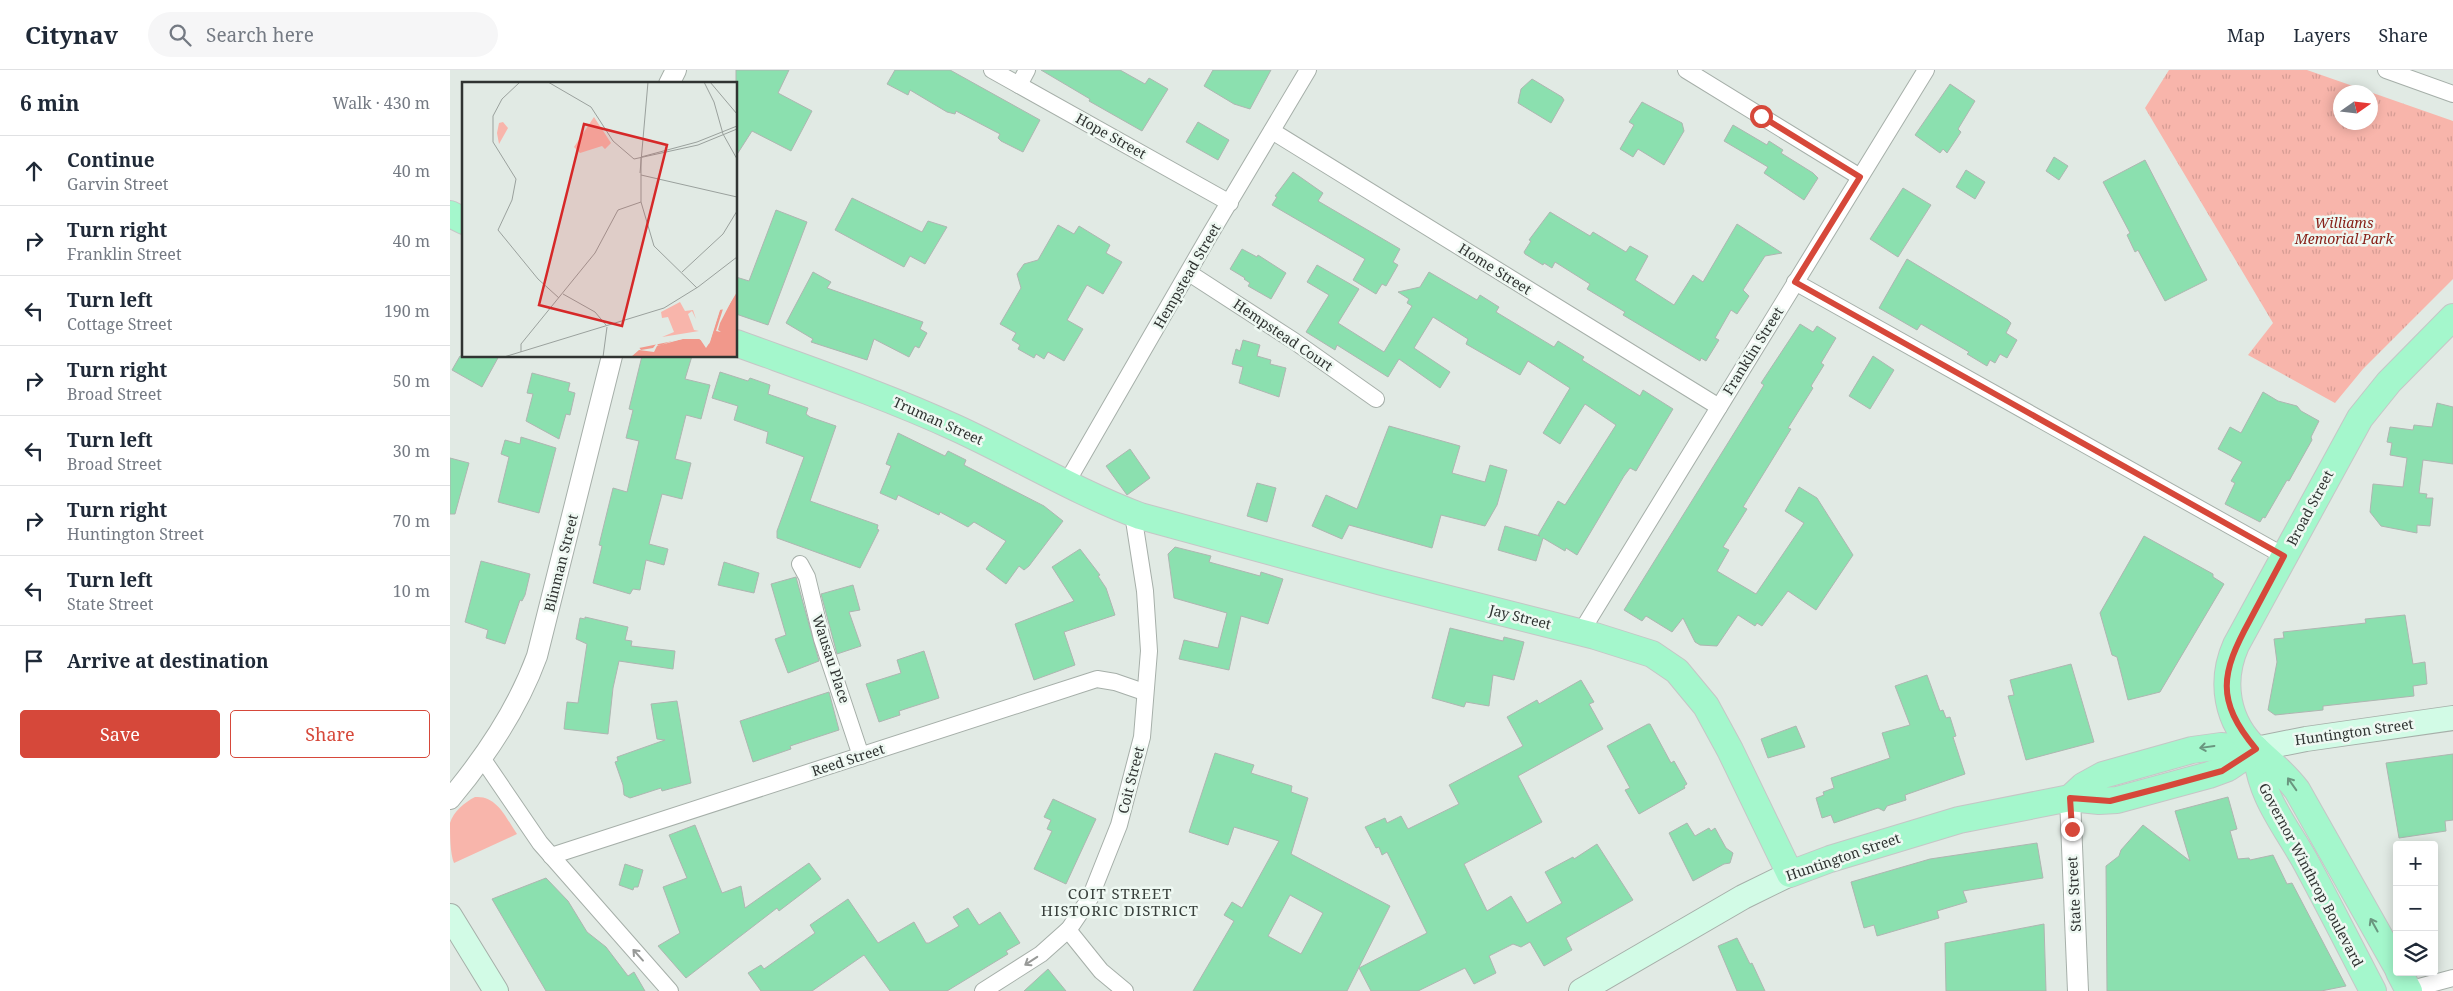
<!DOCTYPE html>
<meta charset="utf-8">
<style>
:root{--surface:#fff;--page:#f6f6f7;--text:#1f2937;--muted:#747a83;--line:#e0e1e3;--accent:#d6483a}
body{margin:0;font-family:"Noto Serif",serif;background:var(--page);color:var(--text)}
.controls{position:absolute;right:15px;bottom:15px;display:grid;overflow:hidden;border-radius:5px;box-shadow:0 2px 12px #0003}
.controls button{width:45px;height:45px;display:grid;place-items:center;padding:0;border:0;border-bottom:1px solid var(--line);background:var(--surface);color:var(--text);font:25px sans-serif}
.compass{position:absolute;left:1883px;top:15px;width:45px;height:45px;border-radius:50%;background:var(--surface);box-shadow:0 2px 12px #0003;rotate:76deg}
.stop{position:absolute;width:15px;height:15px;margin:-11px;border:4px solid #d6483a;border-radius:50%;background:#fff}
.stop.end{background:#d6483a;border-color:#fff;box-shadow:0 1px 5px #0008}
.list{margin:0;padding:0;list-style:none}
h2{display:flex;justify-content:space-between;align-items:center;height:65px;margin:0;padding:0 20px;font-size:21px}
h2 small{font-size:16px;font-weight:400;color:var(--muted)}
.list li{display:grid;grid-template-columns:32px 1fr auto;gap:15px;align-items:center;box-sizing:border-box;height:70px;padding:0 20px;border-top:1px solid var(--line)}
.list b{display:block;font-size:19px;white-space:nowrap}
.list p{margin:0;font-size:16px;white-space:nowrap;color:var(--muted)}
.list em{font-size:16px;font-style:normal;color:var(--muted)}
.actions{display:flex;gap:10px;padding:15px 20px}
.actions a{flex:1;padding:11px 0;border:1px solid var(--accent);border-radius:5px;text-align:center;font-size:18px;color:var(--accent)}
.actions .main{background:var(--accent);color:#fff}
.icon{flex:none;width:28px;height:28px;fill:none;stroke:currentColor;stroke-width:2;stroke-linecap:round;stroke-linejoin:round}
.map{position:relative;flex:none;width:2003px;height:921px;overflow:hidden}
header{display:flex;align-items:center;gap:30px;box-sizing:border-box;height:70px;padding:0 25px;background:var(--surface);border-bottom:1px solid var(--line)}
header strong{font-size:24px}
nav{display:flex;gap:28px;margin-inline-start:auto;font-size:18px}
.search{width:350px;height:45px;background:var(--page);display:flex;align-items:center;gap:12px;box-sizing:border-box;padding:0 18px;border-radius:28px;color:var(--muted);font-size:19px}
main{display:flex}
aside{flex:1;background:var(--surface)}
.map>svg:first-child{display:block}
.grass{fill:#f8b5ab}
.park{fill:url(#park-tufts);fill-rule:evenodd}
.building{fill:#8be0af;stroke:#aeb6b1;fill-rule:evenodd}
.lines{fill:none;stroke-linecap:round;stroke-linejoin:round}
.minor-casing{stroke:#a6afa9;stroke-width:18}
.tertiary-casing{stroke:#a6afa9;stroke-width:22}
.secondary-casing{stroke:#a6afa9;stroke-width:26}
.primary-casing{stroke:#c5c6c6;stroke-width:28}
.minor{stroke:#fff;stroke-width:16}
.tertiary{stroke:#fff;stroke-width:20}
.secondary{stroke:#d2fbe6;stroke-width:24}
.primary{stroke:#a4f7cc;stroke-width:26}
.oneway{stroke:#6a967f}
.oneway2{stroke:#989a98}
.route{stroke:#d6483a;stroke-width:6}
.labels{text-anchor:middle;stroke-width:5;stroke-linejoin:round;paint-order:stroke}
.street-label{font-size:14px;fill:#303432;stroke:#eef8f2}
.park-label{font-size:14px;font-style:italic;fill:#882119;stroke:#eef8f2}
.neighbourhood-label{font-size:15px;letter-spacing:1px;fill:#383f3b;stroke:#eef8f2}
.inset-road{fill:none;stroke:#9aa19d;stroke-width:1}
.view{fill:#d62828;fill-opacity:0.15;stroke:#d62828;stroke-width:2.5}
.inset-edge{fill:none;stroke:#303432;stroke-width:2.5}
</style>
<header>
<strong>Citynav</strong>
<div class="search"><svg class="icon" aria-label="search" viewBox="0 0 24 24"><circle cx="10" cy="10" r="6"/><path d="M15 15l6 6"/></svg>Search here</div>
<nav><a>Map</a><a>Layers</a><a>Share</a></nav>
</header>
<main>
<aside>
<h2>6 min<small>Walk · 430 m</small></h2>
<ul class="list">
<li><svg class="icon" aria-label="ahead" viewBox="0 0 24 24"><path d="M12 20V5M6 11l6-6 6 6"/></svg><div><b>Continue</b><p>Garvin Street</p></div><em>40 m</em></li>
<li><svg class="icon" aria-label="right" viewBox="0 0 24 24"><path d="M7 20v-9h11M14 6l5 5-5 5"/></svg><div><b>Turn right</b><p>Franklin Street</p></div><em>40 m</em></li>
<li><svg class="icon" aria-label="left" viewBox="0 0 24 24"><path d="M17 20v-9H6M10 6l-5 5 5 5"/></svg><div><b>Turn left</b><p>Cottage Street</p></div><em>190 m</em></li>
<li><svg class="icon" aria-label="right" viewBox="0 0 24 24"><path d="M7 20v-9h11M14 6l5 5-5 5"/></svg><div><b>Turn right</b><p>Broad Street</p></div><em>50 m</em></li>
<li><svg class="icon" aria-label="left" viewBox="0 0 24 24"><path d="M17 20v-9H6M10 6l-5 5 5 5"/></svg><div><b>Turn left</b><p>Broad Street</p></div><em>30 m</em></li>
<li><svg class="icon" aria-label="right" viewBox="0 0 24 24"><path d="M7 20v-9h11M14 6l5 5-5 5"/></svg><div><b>Turn right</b><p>Huntington Street</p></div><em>70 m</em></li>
<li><svg class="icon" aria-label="left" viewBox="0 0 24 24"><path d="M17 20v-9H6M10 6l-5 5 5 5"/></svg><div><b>Turn left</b><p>State Street</p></div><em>10 m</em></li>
<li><svg class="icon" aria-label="arrive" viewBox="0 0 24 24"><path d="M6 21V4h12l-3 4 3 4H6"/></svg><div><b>Arrive at destination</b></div></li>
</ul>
<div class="actions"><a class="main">Save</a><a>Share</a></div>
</aside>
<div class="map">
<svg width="2003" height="921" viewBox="0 0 2003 921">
<defs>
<pattern id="park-tufts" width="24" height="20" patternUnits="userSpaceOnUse" patternTransform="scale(1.25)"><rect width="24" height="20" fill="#f8b5ab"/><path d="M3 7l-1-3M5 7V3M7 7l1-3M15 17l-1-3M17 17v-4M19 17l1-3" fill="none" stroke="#d59c94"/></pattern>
</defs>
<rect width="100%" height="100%" fill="#e1eae4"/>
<path class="grass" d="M25,727C47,725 56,748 67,764L4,793C0,784 0,763 0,753C3,742 15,732 25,727Z"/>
<path class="park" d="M1719,0H1857L2003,51V209L1913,299L1885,333L1798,285L1823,253L1695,38ZM1890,22H1920V52H1890Z"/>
<g class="building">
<polygon points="286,0 339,0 328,23 362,41 341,81 302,61 286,86"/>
<polygon points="445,0 500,0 590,50 573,82 551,71 548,68 550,64 506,41 505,44 497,42 460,20 458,25 437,14"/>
<polygon points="591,0 670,0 695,14 699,8 718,19 692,61 639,31 640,29"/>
<polygon points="763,0 821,0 800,39 784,34 754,16"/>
<polygon points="1082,9 1112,27 1114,30 1101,53 1068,33 1071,19"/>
<polygon points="1500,14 1525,31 1508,59 1511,62 1497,83 1493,79 1490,83 1465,65"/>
<polygon points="1192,32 1232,53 1234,61 1214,95 1188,79 1183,87 1170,79 1184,55 1179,52"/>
<polygon points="748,52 779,70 768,90 736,72"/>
<polygon points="1283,55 1317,75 1319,71 1333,80 1331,83 1363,103 1368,108 1354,130 1314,103 1318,97 1274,71"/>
<polygon points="1604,87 1618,96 1609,110 1596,101"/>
<polygon points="1695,90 1757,210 1715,231 1688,180 1685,182 1677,165 1680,163 1653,112"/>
<polygon points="1516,100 1535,112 1525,129 1506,117"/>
<polygon points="843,102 873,123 868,131 950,179 943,192 948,195 936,216 932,214 926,224 903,210 915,189 822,135 827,127 825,126"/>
<polygon points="1453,118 1481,135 1448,187 1420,169"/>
<polygon points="402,128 472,162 478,151 497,157 475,194 460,186 454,197 385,160"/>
<polygon points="326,140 357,152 318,255 286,244 286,207 299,211"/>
<polygon points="1100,142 1140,166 1143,162 1176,182 1180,176 1198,186 1185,210 1224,235 1243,205 1253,212 1287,154 1332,183 1315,186 1293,220 1299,226 1287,244 1281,240 1265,268 1269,270 1256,291 1251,288 1250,291 1173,245 1175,242 1137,219 1140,214 1105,192 1102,198 1094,193 1093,195 1075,184 1074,182 1081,171 1079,170"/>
<polygon points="608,155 624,164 629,156 660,175 656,183 672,192 653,224 637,215 617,250 633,259 614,291 598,282 594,289 586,284 584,288 568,279 570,275 562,270 566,263 550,254 571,218 567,204 574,194 588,190"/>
<polygon points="792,179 807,187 808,185 836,203 821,229 798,216 800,213 794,209 795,208 780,199"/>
<polygon points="1457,189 1558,250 1561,253 1556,263 1567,270 1557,288 1550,284 1545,293 1540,290 1537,296 1517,284 1519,282 1471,254 1467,260 1429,238"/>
<polygon points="867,195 909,219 888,253 934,282 962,236 957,233 959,229 948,222 970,217 979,202 1027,230 1030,225 1049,237 1046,242 1104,277 1108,271 1134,287 1132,290 1190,326 1193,320 1223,339 1186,401 1180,398 1174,406 1127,485 1116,478 1115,481 1093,468 1086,491 1048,480 1055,456 1090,466 1088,465 1108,431 1115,435 1166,355 1135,334 1110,374 1093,363 1120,318 1078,291 1070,305 1016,274 1018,269 983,247 964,278 1000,302 990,318 949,289 938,307 887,275 885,280 856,262 879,225 857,212"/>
<polygon points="363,202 381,212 377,218 473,252 470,259 477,263 469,278 465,276 459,287 424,269 417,290 361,272 363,269 336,253"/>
<polygon points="1350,254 1363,262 1367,256 1386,268 1371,293 1374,295 1361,316 1363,318 1338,358 1341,359 1293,437 1297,439 1273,477 1279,480 1267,501 1306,524 1354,453 1335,441 1349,417 1367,428 1403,485 1366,540 1338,521 1312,556 1307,553 1305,556 1288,545 1267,576 1250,575 1245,572 1233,548 1222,562 1196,546 1192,551 1174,540 1314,315 1311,313"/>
<polygon points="793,270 810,275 807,286 821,290 820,294 836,298 829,327 789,313 793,297 782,294 786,279 790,281"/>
<polygon points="10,286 49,286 32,317 2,300"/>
<polygon points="192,286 242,286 235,309 260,315 251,349 236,345 225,389 241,393 232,429 212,424 199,474 218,479 214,495 196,490 190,520 183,519 180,524 143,513 152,476 149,475 163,418 177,422 189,371 176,368 183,340 179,339"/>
<polygon points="1423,286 1444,300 1420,339 1399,326"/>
<polygon points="270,302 298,311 300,308 320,315 318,324 358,338 356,344 360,347 386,356 360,431 428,455 427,459 429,460 410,498 327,468 327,461 354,387 316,373 318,362 284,350 288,336 262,328"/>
<polygon points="82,303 120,313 118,321 125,323 120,345 116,344 109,369 76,351 83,324 77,323"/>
<polygon points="1813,322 1828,331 1847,336 1851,341 1869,351 1861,367 1862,370 1839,411 1837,410 1815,448 1813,447 1810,452 1775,434 1785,413 1781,411 1792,392 1768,379 1780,357 1791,363"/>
<polygon points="1987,333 2003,337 2003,394 1973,390 1969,423 1977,424 1976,428 1983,428 1980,456 1967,455 1967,463 1931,456 1920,442 1923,414 1953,417 1957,388 1940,385 1942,373 1937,372 1940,357 1963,360 1964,355 1982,357"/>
<polygon points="939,356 1010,376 1002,403 1035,412 1040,395 1057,400 1047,435 1035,456 991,445 982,478 899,455 892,469 862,456 876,425 907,439"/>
<polygon points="448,363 495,386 498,381 516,390 514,395 594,436 613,451 579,496 574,500 569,496 556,514 536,499 556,471 524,452 518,457 490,442 489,445 448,425 446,430 430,423 441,396 436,394"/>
<polygon points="71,367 106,378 89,443 48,432 59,387 51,384 55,370 70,374"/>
<polygon points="680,379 700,408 677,425 656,396"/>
<polygon points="0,388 19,393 5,444 0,444"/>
<polygon points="807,413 826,418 817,452 797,446"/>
<polygon points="1694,466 1763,504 1763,507 1774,514 1710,622 1678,630 1667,587 1662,585 1650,543"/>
<polygon points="725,477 761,486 759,492 810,506 811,502 833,509 818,554 791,546 779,600 729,589 734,570 768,578 777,543 724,528 718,484"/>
<polygon points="630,479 650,505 648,506 656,518 665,545 614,562 625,595 584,610 565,554 624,531 602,497"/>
<polygon points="31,491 80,504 75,525 72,531 70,530 55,574 36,568 38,560 15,552"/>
<polygon points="274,492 309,503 304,523 268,515"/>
<polygon points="346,507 369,591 338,603 325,569 336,565 321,514"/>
<polygon points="403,515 410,540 399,542 411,576 387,584 371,524"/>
<polygon points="1955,545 1963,594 1975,592 1977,614 1963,616 1964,626 1873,636 1873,640 1825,645 1818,640 1827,592 1824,569 1834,568 1833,562 1916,553 1915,549"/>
<polygon points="135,547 178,557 175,570 182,571 181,576 225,581 223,599 169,591 163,618 158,664 114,659 117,632 128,633 137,574 126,569 130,548 135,549"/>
<polygon points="1000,558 1053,571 1054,567 1074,572 1064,610 1043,605 1039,636 1016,632 1014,637 982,628"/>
<polygon points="474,581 489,628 449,641 450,645 429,652 416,614 451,603 447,590"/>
<polygon points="1621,594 1644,672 1576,690 1558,626 1564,625 1560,610"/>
<polygon points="1477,605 1490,641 1493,640 1496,648 1500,647 1506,666 1503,667 1515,704 1455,725 1456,730 1437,736 1434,741 1428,738 1384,753 1381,745 1372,748 1366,728 1374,725 1373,722 1384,718 1381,708 1440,688 1432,663 1460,655 1445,616"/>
<polygon points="1131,610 1144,632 1139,634 1153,659 1068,706 1092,752 1014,794 1037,841 1061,826 1077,853 1112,833 1095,802 1123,787 1124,789 1147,774 1183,830 1116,868 1122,880 1094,896 1080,872 1071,877 1063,874 1039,886 1046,903 1024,914 1015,898 968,921 921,921 909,898 977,863 937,782 932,785 929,777 926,778 915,757 935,748 937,753 951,746 958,759 1009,734 999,715 1073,676 1057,647 1087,630 1089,634"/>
<polygon points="379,622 389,660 340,676 341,679 303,692 290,651"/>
<polygon points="227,631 241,713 212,721 211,718 180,728 174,725 173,715 165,692 168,691 167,687 215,670 207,669 201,634"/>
<polygon points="1198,654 1200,654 1221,693 1224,691 1237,714 1234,716 1235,718 1189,744 1175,720 1180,718 1157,676"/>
<polygon points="1346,656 1355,677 1318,688 1311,669"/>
<path d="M765,683L804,695L801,703L842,716L841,722L858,728L841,784L940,836L897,921H743L784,851L774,845L782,832L792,838L829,771L784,757L778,775L739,762ZM840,825L873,843L851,884L818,866Z"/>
<polygon points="2003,684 2003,750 1995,751 1996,761 1949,768 1936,693"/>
<polygon points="1778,727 1787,759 1780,761 1788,789 1799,788 1800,790 1823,785 1837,814 1842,813 1896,916 1871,921 1657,921 1656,796 1669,786 1671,780 1693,755 1740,791 1725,741"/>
<polygon points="603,729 646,749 616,814 584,799 602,761 597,759 601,750 594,747"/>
<polygon points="1237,753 1245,766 1259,758 1261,761 1265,758 1276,778 1283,783 1280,793 1274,794 1243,811 1219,763"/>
<polygon points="245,755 272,823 291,816 295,838 359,793 371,809 329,841 327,838 236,908 208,876 230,863 213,817 237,808 219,765"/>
<polygon points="1587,773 1593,808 1513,821 1517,832 1487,841 1489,848 1427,866 1424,855 1414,858 1401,812 1480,789"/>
<polygon points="175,794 193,800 188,817 184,817 183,820 169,815"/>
<polygon points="96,808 118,831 137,862 156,877 178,906 184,902 195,921 96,921 42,829"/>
<polygon points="398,829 428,873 464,852 476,873 479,873 509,856 503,847 518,838 529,855 550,842 570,873 556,881 558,884 497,921 440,921 414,885 362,921 311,921 298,903 311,895 314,899 365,863 360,855"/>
<polygon points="1594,854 1596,921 1496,921 1495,873"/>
<polygon points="1287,868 1300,894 1302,893 1315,921 1287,921 1268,876"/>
<polygon points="598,899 616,921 574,921"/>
</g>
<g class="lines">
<defs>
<g id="minor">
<polyline points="542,0 780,133"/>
<polyline points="1236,0 1410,107"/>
<polyline points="1936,0 2003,24"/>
<polyline points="569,15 577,0"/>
<polyline points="822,61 1269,337"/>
<polyline points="739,203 844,271 926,329"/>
<polyline points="1345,212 1834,486"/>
<polyline points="617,412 759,166 858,0"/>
<polyline points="350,494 357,507 372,569 411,686"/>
<polyline points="1131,562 1476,0"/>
<polyline points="32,688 90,773 220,921"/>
<polyline points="101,786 647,609 665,612 694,622"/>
<polyline points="618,860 651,901 675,921"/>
<polyline points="533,921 591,884 619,859 640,828 669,755 692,667 699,581 695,521 683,444"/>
<polyline points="1954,921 2003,908"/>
</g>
<g id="tertiary">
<polyline points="219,14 226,0"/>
<polyline points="1620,728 1628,921"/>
<path d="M0,729C36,686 68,638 87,586L162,286"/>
</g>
<g id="secondary">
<polyline points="1806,679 1856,669 2003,648"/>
<polyline points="0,846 46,921"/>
<polyline points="1131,921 1293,827 1340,804"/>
</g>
<g id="primary">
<polyline points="0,144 14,151"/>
<path d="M286,273C360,300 434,325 506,358C567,386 626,422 690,446L932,512L1145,566L1202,584L1227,601L1256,636L1280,680L1340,804L1380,789L1509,750L1620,728L1649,731L1667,730L1759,705L1778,698L1806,679"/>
<path d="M1806,679C1809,724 1832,751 1854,789C1878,833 1900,877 1923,921"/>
<polyline points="1620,728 1633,716 1653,705 1742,680 1771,676 1806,679"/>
<path d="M1947,897L1847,720C1835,704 1821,693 1807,680C1776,652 1770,611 1786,575L1910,348L1939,312L2003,247"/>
<polyline points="1949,902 1959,921"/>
</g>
</defs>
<use href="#minor" class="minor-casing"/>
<use href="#tertiary" class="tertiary-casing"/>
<use href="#secondary" class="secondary-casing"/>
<use href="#primary" class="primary-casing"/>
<use href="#minor" class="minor"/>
<use href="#tertiary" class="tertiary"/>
<use href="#secondary" class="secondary"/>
<use href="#primary" class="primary"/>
</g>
<defs><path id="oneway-shaft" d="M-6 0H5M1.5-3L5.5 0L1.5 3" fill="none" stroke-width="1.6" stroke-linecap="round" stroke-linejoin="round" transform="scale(1.25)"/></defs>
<g class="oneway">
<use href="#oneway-shaft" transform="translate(1757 677) rotate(172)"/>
<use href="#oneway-shaft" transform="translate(1842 714) rotate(-125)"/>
<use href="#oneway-shaft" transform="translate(1924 855) rotate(-119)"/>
</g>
<g class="oneway2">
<use href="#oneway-shaft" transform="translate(188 885) rotate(-132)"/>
<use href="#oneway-shaft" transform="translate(581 891) rotate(147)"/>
</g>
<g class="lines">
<path class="route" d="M1311,46L1410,107L1345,212L1834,486C1823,507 1811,529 1800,550C1771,603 1765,630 1806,679L1772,701L1710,718L1660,731L1620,728L1622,759"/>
</g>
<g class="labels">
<g class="street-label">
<text transform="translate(661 66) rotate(29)" y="5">Hope Street</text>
<text transform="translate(1045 199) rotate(32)" y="5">Home Street</text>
<text transform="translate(737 206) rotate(-60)" y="5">Hempstead Street</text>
<text transform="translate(833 265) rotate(34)" y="5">Hempstead Court</text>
<text transform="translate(1303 281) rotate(-58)" y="5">Franklin Street</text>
<text transform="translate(488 351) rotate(24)" y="5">Truman Street</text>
<text transform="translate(1860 438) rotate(-62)" y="5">Broad Street</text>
<text transform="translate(111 493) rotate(-76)" y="5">Blinman Street</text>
<text transform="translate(1070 547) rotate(14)" y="5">Jay Street</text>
<text transform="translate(381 589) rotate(72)" y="5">Wausau Place</text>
<text transform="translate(1904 662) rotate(-8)" y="5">Huntington Street</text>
<text transform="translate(398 690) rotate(-18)" y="5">Reed Street</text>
<text transform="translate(681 710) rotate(-76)" y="5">Coit Street</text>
<text transform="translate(1393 787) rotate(-19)" y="5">Huntington Street</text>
<text transform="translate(1861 805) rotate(62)" y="5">Governor Winthrop Boulevard</text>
<text transform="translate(1624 824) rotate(-93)" y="5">State Street</text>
</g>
<g class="park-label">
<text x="1894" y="158">Williams<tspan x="1894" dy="16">Memorial Park</tspan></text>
</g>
<g class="neighbourhood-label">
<text x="670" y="829">COIT STREET<tspan x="670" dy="17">HISTORIC DISTRICT</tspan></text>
</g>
</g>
<g transform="translate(12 12)">
<rect width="275" height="275" fill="#e1eae4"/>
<path d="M218,220L223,229L231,228L234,237L230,229L226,232L232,248L237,249L200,255L212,250L206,235L200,236L199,230Z" fill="#f8b5ab"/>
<path d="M132,35L149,61L143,67L140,64L118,71L112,65ZM41,40L46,46L37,62L35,51L37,41Z" fill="#f8b5ab"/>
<path d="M275,210V275H167L177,266L221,257H237L247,262L258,227L264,228Z" fill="#f1988b"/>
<path d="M275,208L258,241L256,248L259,250L254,249L261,227L258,228L248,260L244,266L238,257L224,256L195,264L192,270L177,268L169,275L164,274L176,264L179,268L191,266L195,261L196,264L224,254H239L246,260L257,225H264Z" fill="#e1eae4"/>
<path class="inset-road" d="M58,0L40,17L31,34V60L54,97L50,118L36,148L76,197L97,216M86,0L129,25L151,59L172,77L236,63L275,47M242,0L252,20L261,52L275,77M248,0L275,32M179,75V120L192,164L235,206M179,75L235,60L275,44M178,91L186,0M179,93L275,115M220,190L261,152L275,129M101,212L133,230L144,243M59,270V262L133,171L156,128L179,120M42,275L202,226L236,205L275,175M141,275L145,245"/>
<path class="view" d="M122,42L205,63L160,244L77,223Z"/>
<rect width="275" height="275" class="inset-edge"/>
</g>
</svg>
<div class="controls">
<button>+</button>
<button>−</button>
<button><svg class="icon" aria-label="layers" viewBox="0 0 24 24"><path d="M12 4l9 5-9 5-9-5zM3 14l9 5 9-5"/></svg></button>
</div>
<svg class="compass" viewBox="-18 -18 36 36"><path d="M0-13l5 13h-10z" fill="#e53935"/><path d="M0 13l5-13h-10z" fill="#747a83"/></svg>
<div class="stop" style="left:1311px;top:46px"></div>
<div class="stop end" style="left:1622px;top:759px"></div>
</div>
</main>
